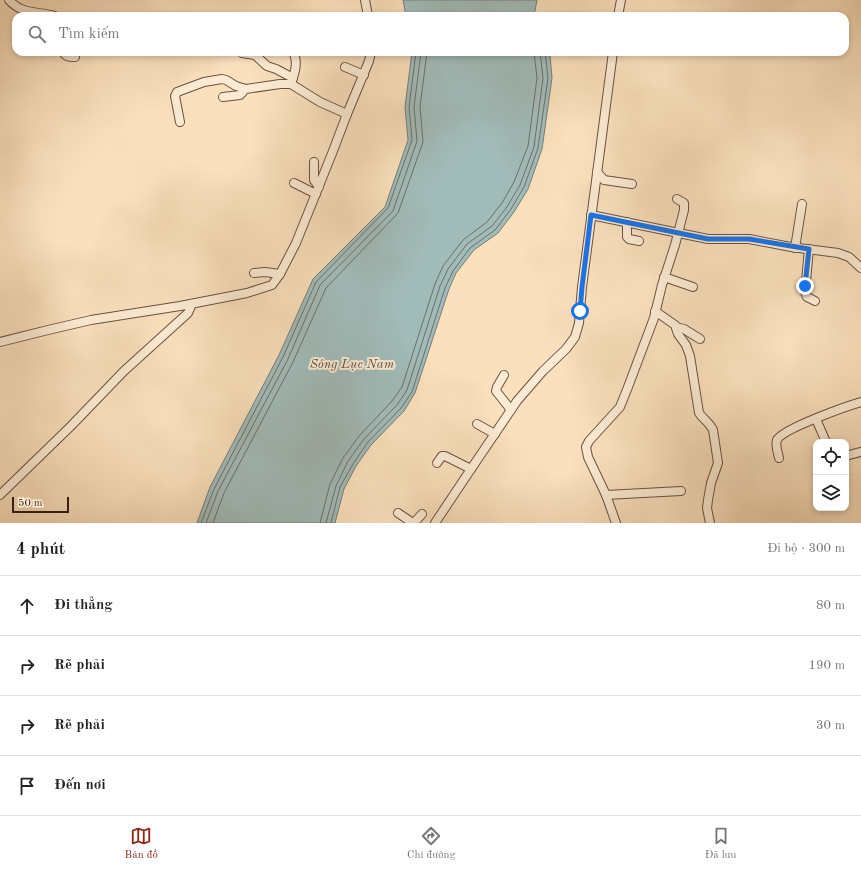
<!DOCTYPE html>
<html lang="vi">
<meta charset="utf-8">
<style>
:root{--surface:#fff;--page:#f6f6f6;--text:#222;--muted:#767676;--line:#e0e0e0;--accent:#8f2418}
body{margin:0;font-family:"Old Standard TT",serif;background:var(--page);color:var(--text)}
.controls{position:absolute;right:12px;bottom:12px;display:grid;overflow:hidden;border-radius:8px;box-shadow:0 2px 6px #0003}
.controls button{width:36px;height:36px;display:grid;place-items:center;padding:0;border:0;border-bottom:1px solid var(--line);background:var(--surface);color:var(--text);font:20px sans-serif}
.scale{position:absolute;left:12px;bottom:10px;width:57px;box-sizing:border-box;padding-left:4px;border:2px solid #3a2116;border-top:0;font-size:11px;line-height:14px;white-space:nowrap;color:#3a2116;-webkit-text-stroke:3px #fcebd4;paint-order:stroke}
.stop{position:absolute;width:12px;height:12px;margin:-9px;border:3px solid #1a73e8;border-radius:50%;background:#fff}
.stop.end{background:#1a73e8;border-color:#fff;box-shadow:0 1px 4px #0008}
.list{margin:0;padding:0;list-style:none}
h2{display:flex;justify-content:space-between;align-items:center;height:52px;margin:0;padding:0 16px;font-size:17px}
h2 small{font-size:13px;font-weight:400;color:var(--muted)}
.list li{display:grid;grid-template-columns:26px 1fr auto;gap:12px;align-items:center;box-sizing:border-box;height:60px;padding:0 16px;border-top:1px solid var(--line)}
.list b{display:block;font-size:15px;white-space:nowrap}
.list em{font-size:13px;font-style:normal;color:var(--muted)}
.icon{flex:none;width:22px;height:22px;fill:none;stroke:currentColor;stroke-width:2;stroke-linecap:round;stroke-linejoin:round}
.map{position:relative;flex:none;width:861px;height:523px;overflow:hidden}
.search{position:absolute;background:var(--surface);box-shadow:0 2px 6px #0003;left:12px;right:12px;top:12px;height:44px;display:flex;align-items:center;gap:10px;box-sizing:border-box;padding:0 14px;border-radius:12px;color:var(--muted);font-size:15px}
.sheet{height:292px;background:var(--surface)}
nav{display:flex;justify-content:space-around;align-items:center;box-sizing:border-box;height:56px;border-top:1px solid var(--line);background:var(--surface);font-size:11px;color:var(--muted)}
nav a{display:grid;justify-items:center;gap:2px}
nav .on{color:var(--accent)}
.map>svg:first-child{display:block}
.water{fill:#a1bbb9;stroke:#787d78}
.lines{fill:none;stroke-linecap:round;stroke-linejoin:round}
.shore{stroke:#6e6e68;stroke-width:1}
.minor-casing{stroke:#6a5140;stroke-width:10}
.minor{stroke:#fcebd4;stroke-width:8}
.route{stroke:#1a73e8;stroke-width:5}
.labels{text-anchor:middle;stroke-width:4;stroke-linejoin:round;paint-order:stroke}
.water-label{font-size:13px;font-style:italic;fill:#594f47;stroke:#fcebd4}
</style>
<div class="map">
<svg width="861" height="523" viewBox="0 0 861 523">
<rect width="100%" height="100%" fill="#fae0bd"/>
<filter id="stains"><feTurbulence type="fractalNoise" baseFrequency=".005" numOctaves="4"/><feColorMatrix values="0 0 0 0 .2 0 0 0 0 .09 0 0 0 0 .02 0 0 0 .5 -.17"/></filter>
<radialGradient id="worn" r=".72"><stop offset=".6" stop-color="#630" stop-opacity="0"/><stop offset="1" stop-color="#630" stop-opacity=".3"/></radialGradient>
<g class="water">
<polygon points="403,0 537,0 534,16 406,16"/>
<polygon points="412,52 548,52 550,55 552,78 542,149 528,189 514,212 498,233 474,250 456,273 449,289 415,393 404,411 371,445 356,466 344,489 335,523 197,523 210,487 279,355 313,279 385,207 408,140 405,107"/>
</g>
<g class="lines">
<g class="shore">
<polyline points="201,523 214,489 283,357 316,282 388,208 412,140 409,107 416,52"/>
<polyline points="206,523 218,491 288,359 320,285 393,211 417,141 414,107 421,52"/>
<polyline points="213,523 224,493 293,362 326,288 398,213 423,142 420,107 427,52"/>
<polyline points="320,523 330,484 343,458 360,435 392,401 402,387 435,284 443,266 463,240 487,222 502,203 514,182 528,146 537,78 534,52"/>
<polyline points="326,523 336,486 348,461 364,439 397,405 407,390 440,286 448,269 467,244 492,226 507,207 520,185 534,147 543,78 540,52"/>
<polyline points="331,523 340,487 353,464 368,442 401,408 412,392 445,288 453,271 470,248 495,230 511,209 524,187 538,148 548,78 545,52"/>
</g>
<defs>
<g id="minor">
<path d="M9,0C22,15 38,11 55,16"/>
<polyline points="365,0 368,16"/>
<polyline points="618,16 621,0"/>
<path d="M63,52C66,57 69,57 75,57"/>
<path d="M293,52C299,63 294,74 291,84L320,102L347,114"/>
<polyline points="242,53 255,55 267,66 276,69 293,78"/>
<polyline points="345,67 364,75"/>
<polyline points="223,97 240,95 243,92 242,89"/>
<polyline points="180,122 175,96 177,92 204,82 222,79 226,80 236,86 246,89 280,84 291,84"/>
<polyline points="314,162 314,180 319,187"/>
<polyline points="597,172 604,180 632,184"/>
<polyline points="294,183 316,194"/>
<polyline points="591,215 708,239 749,239 791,247 838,253 849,257 861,268"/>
<polyline points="627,222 627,237 629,239 639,241"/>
<polyline points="795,248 802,204"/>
<polyline points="809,249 805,292 807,297 815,301"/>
<polyline points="254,273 265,272 280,274"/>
<polyline points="664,277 693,287"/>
<path d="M655,311L675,325L678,334L686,345L690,356L699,413C703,419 710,423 713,430L718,463L711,483L708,500L707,508L710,523"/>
<polyline points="676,327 684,329 700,339"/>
<polyline points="0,342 48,330 91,320 180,306 247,293 272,285 280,274 296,243 333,151 347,114 369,61 371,52"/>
<polyline points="504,375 497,387 496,391 511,410"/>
<polyline points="816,419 826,442"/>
<polyline points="477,424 495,434"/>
<polyline points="846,456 860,452"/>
<path d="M779,458C778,453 775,445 777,440C782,429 847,406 861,402"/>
<polyline points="437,463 442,456 445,456 471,469"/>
<polyline points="0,495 71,426 124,371 188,313 192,304"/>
<polyline points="606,495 681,491"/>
<polyline points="398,513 413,523"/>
<polyline points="414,523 422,514"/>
<polyline points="435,523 471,469 517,401 543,371 566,349 575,337 579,323 582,287 613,52"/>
<polyline points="616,523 606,495 588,457 586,447 589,441 620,407 628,387 654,318 662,285 675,245 684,210 684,203 677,199"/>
</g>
</defs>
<use href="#minor" class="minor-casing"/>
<use href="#minor" class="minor"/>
</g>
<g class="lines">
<polyline class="route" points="580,311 582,287 591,215 708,239 749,239 809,249 805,286"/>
</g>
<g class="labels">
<g class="water-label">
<text x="352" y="368">Sông Lục Nam</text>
</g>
</g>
<rect width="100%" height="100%" filter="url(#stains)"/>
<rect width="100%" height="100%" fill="url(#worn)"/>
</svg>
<div class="controls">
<button><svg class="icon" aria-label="locate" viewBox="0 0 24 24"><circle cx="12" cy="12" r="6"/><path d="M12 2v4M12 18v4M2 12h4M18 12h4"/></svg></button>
<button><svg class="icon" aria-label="layers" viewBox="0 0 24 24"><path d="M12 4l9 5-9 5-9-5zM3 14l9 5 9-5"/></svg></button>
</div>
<div class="scale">50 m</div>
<div class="stop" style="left:580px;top:311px"></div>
<div class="stop end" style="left:805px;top:286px"></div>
<div class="search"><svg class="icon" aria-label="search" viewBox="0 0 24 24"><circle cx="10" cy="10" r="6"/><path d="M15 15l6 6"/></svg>Tìm kiếm</div>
</div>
<section class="sheet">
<h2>4 phút<small>Đi bộ · 300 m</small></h2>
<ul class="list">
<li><svg class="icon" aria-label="ahead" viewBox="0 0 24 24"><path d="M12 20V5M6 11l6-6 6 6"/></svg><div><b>Đi thẳng</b></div><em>80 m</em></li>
<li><svg class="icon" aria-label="right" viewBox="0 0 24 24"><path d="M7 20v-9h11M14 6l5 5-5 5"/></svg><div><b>Rẽ phải</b></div><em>190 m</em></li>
<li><svg class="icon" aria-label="right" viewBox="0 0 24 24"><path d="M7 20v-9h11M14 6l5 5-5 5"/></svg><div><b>Rẽ phải</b></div><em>30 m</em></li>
<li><svg class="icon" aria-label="arrive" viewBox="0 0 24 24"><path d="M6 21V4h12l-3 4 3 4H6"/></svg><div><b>Đến nơi</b></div></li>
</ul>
</section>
<nav>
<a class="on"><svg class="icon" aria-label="map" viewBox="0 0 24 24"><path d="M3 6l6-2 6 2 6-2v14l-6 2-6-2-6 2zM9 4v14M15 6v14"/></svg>Bản đồ</a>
<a><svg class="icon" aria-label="directions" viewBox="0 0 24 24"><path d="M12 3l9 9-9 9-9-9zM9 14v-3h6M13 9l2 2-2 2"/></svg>Chỉ đường</a>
<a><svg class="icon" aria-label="saved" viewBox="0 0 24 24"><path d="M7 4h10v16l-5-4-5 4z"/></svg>Đã lưu</a>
</nav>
